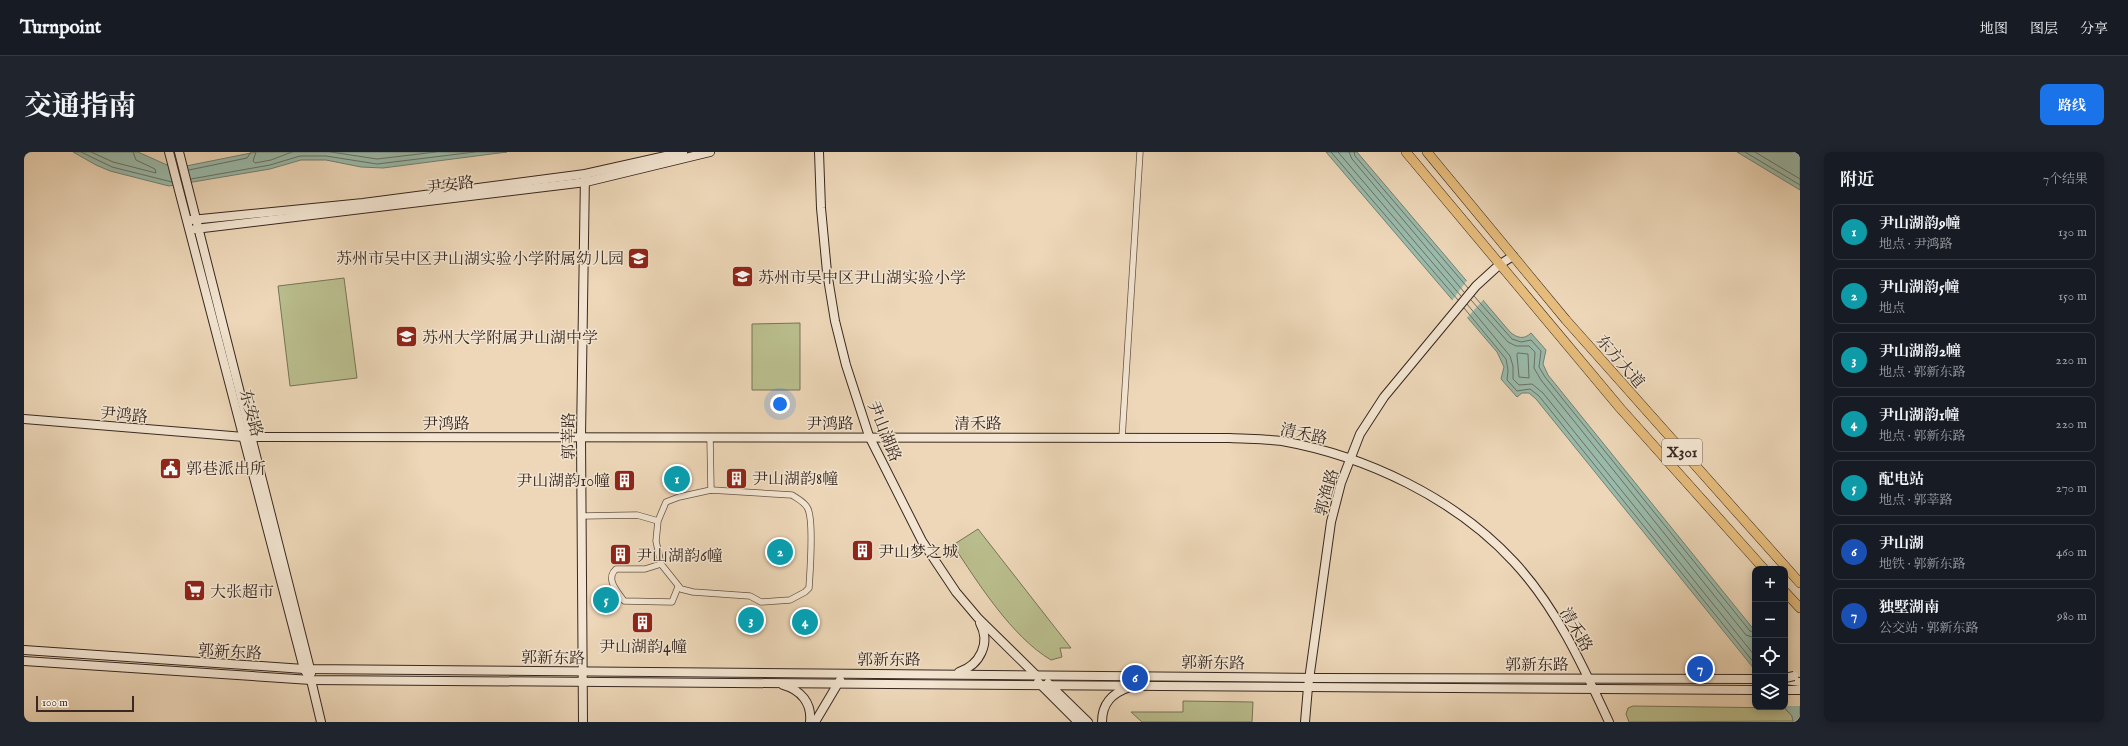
<!DOCTYPE html>
<html lang="zh">
<meta charset="utf-8">
<style>
:root{--surface:#171b24;--page:#20242c;--text:#f1f3f6;--muted:#9ea1a6;--line:#363941;--accent:#1a73e8}
body{margin:0;font-family:"IM FELL English","Noto Serif SC",serif;background:var(--page);color:var(--text)}
.controls{position:absolute;right:12px;bottom:12px;display:grid;overflow:hidden;border-radius:8px;box-shadow:0 2px 10px #0003}
.controls button{width:36px;height:36px;display:grid;place-items:center;padding:0;border:0;border-bottom:1px solid var(--line);background:var(--surface);color:var(--text);font:20px sans-serif}
.scale{position:absolute;left:12px;bottom:10px;width:98px;box-sizing:border-box;padding-left:4px;border:2px solid #382821;border-top:0;font-size:11px;line-height:14px;white-space:nowrap;color:#382821;-webkit-text-stroke:3px #f3e5d1;paint-order:stroke}
.you{position:absolute;left:756px;top:252px;width:14px;height:14px;margin:-10px;border:3px solid #fff;border-radius:50%;background:#1a73e8;box-shadow:0 0 0 6px #1a73e833}
.badge{display:grid;place-items:center;width:26px;height:26px;border-radius:50%;background:var(--accent);color:#fff;font-size:13px;font-weight:700}
.pin{position:absolute;translate:-50% -50%;border:2px solid #fff;box-shadow:0 1px 4px #0006}
.list{margin:0;padding:0;list-style:none}
h2{display:flex;justify-content:space-between;align-items:center;height:52px;margin:0;padding:0 16px;font-size:17px}
h2 small{font-size:13px;font-weight:400;color:var(--muted)}
.list li{display:grid;grid-template-columns:26px 1fr auto;gap:12px;align-items:center;box-sizing:border-box;height:56px;margin:0 8px 8px;padding:0 8px;border:1px solid var(--line);border-radius:8px}
.list b{display:block;font-size:15px;white-space:nowrap}
.list p{margin:0;font-size:13px;white-space:nowrap;color:var(--muted)}
.list em{font-size:13px;font-style:normal;color:var(--muted)}
.icon{flex:none;width:22px;height:22px;fill:none;stroke:currentColor;stroke-width:2;stroke-linecap:round;stroke-linejoin:round}
.map{position:relative;flex:none;width:1776px;height:570px;overflow:hidden;border-radius:8px}
header{display:flex;align-items:center;gap:24px;box-sizing:border-box;height:56px;padding:0 20px;background:var(--surface);border-bottom:1px solid var(--line)}
header strong{font-size:19px}
nav{display:flex;gap:22px;margin-inline-start:auto;font-size:14px}
.intro{display:flex;align-items:center;justify-content:space-between;box-sizing:border-box;height:96px;padding:0 24px}
h1{margin:0;font-size:28px}
.button{padding:10px 18px;border-radius:8px;background:var(--accent);color:#fff;font-size:14px;font-weight:700}
main{display:flex;gap:24px;padding:0 24px}
aside{flex:1;background:var(--surface);border-radius:8px;box-shadow:0 2px 10px #0003}
.map>svg:first-child{display:block}
.green{fill:#babe8e;stroke:#797358}
.water{fill:#9abaaa;stroke:#738073}
.pier{fill:#edd7b8}
.lines{fill:none;stroke-linecap:round;stroke-linejoin:round}
.shore{stroke:#697166;stroke-width:1}
.street-casing{stroke:#655447;stroke-width:7}
.secondary-casing{stroke:#382821;stroke-width:10}
.primary-casing{stroke:#382821;stroke-width:10}
.street{stroke:#f3e5d1;stroke-width:5.5}
.secondary{stroke:#f3e5d1;stroke-width:8}
.primary{stroke:#e6bc7c;stroke-width:9}
.secondary-bridge-casing{stroke:#382821;stroke-width:10;stroke-linecap:butt}
.secondary-bridge{stroke:#f3e5d1;stroke-width:8}
.labels{text-anchor:middle;stroke-width:3;stroke-linejoin:round;paint-order:stroke}
.shield{fill:#f3e5d1;stroke:#706156;stroke-width:1}
.shield-label{font-size:15px;font-weight:bold;fill:#382821}
.street-label{font-size:16px;fill:#382821;stroke:#f3e5d1}
.poi-label{font-size:16px;fill:#382821;stroke:#f3e5d1;text-anchor:start}
</style>
<header>
<strong>Turnpoint</strong>
<nav><a>地图</a><a>图层</a><a>分享</a></nav>
</header>
<div class="intro"><h1>交通指南</h1><a class="button">路线</a></div>
<main>
<div class="map">
<svg width="1776" height="570" viewBox="0 0 1776 570">
<rect width="100%" height="100%" fill="#edd7b8"/>
<filter id="stains"><feTurbulence type="fractalNoise" baseFrequency=".005" numOctaves="4"/><feColorMatrix values="0 0 0 0 .2 0 0 0 0 .09 0 0 0 0 .02 0 0 0 .5 -.17"/></filter>
<radialGradient id="worn" r=".72"><stop offset=".6" stop-color="#630" stop-opacity="0"/><stop offset="1" stop-color="#630" stop-opacity=".3"/></radialGradient>
<g class="green">
<polygon points="320,126 333,226 266,234 254,134"/>
<polygon points="776,171 776,238 728,238 728,172"/>
<path d="M954,377L1047,496H1036L1038,505L1027,508C988,485 954,431 929,393Z"/>
<polygon points="1159,549 1229,550 1228,570 1118,570 1107,560 1159,560"/>
<polygon points="1609,554 1760,556 1768,564 1769,569 1605,570 1602,562 1604,556"/>
</g>
<g class="water">
<polygon points="49,0 114,0 143,13 157,15 232,0 483,0 359,16 337,15 302,8 277,8 246,17 145,34 86,19 72,13"/>
<path d="M1302,0H1333L1486,180C1493,186 1500,188 1507,181L1522,198L1519,212L1524,223L1731,479V518L1512,247L1505,241H1498L1493,245L1477,227L1480,215L1473,200Z"/>
<polygon points="1714,0 1776,0 1776,38 1713,0"/>
<polygon points="1761,516 1776,535 1776,570 1769,570 1768,564 1760,555"/>
</g>
<g class="pier">
<polygon points="1444,127 1460,147 1442,167 1427,150"/>
<polygon points="1761,514 1776,532 1776,554 1763,554 1761,551"/>
</g>
<g class="lines">
<g class="shore">
<polyline points="57,0 88,15 148,30"/>
<polyline points="67,0 89,10 132,21 131,17 112,8 109,0"/>
<polyline points="232,0 229,9 231,11 247,8 268,0"/>
<polyline points="307,0 353,7 412,0"/>
<polyline points="1307,0 1434,148"/>
<polyline points="1314,0 1437,144"/>
<polyline points="1325,0 1328,7 1440,140"/>
<polyline points="1330,0 1331,4 1444,136"/>
<polyline points="1721,0 1776,33"/>
<polyline points="1731,0 1776,27"/>
<polyline points="165,18 223,6 227,0"/>
<polyline points="167,27 246,13 276,4 302,4 353,12 451,0"/>
<polyline points="1450,144 1488,187 1497,190 1507,188 1517,199 1515,215 1521,225 1726,479 1731,481"/>
<polyline points="1447,148 1484,190 1492,194 1505,194 1511,200 1510,216 1517,228 1722,483 1731,486"/>
<polyline points="1443,152 1486,204 1489,214 1489,227 1495,233 1508,232 1519,241 1731,504"/>
<polyline points="1440,156 1482,207 1484,218 1483,228 1493,239 1506,237 1515,244 1731,512"/>
<polygon points="1494,201 1504,202 1505,226 1495,225 1493,203"/>
</g>
<defs>
<g id="street">
<polyline points="686,285 687,338"/>
<polyline points="1098,286 1116,0"/>
<path d="M558,364L613,363L634,369L642,350L655,345L687,338L768,343C774,347 781,350 784,357C790,371 786,420 785,436L781,440L766,448L737,450L726,444L669,440L657,437L637,412L632,389L634,369"/>
<path d="M637,412L621,417H592C581,427 593,439 600,449L648,450L654,435"/>
</g>
<g id="secondary">
<polyline points="145,0 280,517 287,528 297,570"/>
<polyline points="155,0 287,521"/>
<polyline points="795,0 797,56 803,120 811,169 822,213 845,284 898,389 932,440 954,466 1013,524"/>
<polyline points="167,68 339,51 561,22 659,0"/>
<polyline points="171,77 562,30 686,0"/>
<path d="M0,267L220,285L1206,286C1223,287 1241,287 1258,289C1342,304 1431,346 1490,410C1532,455 1559,514 1585,570"/>
<polyline points="0,498 280,517 1293,526 1731,527"/>
<polyline points="0,509 287,528 1731,538"/>
<path d="M935,520C956,513 967,491 956,471"/>
<polyline points="1761,528 1776,530"/>
<polyline points="1014,530 1054,570"/>
<polyline points="1024,531 1064,570"/>
<path d="M759,533C777,538 788,551 786,570"/>
<polyline points="1761,538 1776,538"/>
<polyline points="559,570 557,285 561,22"/>
<polyline points="791,570 816,528"/>
<path d="M1078,570C1078,551 1088,541 1106,535"/>
<polyline points="1281,570 1284,535 1307,370 1317,331 1336,282 1360,245 1452,134 1475,113 1489,104"/>
</g>
<g id="primary">
<polyline points="1382,0 1596,256 1740,417"/>
<polyline points="1403,0 1542,168 1776,431"/>
<polyline points="1761,440 1776,456"/>
</g>
</defs>
<use href="#street" class="street-casing"/>
<use href="#secondary" class="secondary-casing"/>
<use href="#primary" class="primary-casing"/>
<use href="#street" class="street"/>
<use href="#secondary" class="secondary"/>
<use href="#primary" class="primary"/>
<defs>
<polyline id="secondary-bridge" points="1761,526 1770,524"/>
</defs>
<use href="#secondary-bridge" class="secondary-bridge-casing"/>
<use href="#secondary-bridge" class="secondary-bridge"/>
</g>
<defs>
<symbol id="school-square" viewBox="-11 -11 22 22"><rect x="-9" y="-9" width="18" height="18" rx="4" fill="#8f2418" stroke="#f3e5d1"/><path d="M0-5L7-2L0 1L-7-2ZM-4 1L0 2.5L4 1V4Q0 6-4 4Z" fill="#fff"/></symbol>
<symbol id="civic-square" viewBox="-11 -11 22 22"><rect x="-9" y="-9" width="18" height="18" rx="4" fill="#8f2418" stroke="#f3e5d1"/><path d="M-.6-6.5H3V-4.5H.6V-3L4-1V1h2V6H-6V1h2V-1L-.6-3ZM-1.2 2.5V6h2.4V2.5Z" fill="#fff"/></symbol>
<symbol id="building-square" viewBox="-11 -11 22 22"><rect x="-9" y="-9" width="18" height="18" rx="4" fill="#8f2418" stroke="#f3e5d1"/><path d="M-4-6H4V6H1V3H-1V6H-4ZM-2.5-4.3h1.7v1.8h-1.7ZM.8-4.3h1.7v1.8H.8ZM-2.5-1h1.7V.8h-1.7ZM.8-1h1.7V.8H.8Z" fill="#fff"/></symbol>
<symbol id="supermarket-square" viewBox="-11 -11 22 22"><rect x="-9" y="-9" width="18" height="18" rx="4" fill="#8f2418" stroke="#f3e5d1"/><path d="M-6-5.5h2.5l.6 2H6L4.5 2H-2.5L-4.4-4H-6ZM-1.5 3.2a1.3 1.3 0 1 0 .1 0ZM3 3.2a1.3 1.3 0 1 0 .1 0Z" fill="#fff"/></symbol>
</defs>
<g fill-rule="evenodd">
<use href="#school-square" x="602" y="94" width="25" height="25"/>
<use href="#school-square" x="706" y="112" width="25" height="25"/>
<use href="#school-square" x="370" y="172" width="25" height="25"/>
<use href="#civic-square" x="134" y="304" width="25" height="25"/>
<use href="#building-square" x="700" y="314" width="25" height="25"/>
<use href="#building-square" x="588" y="316" width="25" height="25"/>
<use href="#building-square" x="826" y="386" width="25" height="25"/>
<use href="#building-square" x="584" y="390" width="25" height="25"/>
<use href="#supermarket-square" x="158" y="426" width="25" height="25"/>
<use href="#building-square" x="606" y="458" width="25" height="25"/>
</g>
<g class="labels">
<rect class="shield" x="1638" y="287" width="40" height="26" rx="3"/>
<g class="shield-label">
<text x="1658" y="305">X301</text>
</g>
<g class="street-label">
<text transform="translate(426 32) rotate(-7)" y="6">尹安路</text>
<text transform="translate(1597 209) rotate(49)" y="6">东方大道</text>
<text transform="translate(228 261) rotate(75)" y="6">东安路</text>
<text transform="translate(100 262) rotate(5)" y="6">尹鸿路</text>
<text x="422" y="277">尹鸿路</text>
<text x="806" y="277">尹鸿路</text>
<text x="954" y="277">清禾路</text>
<text transform="translate(861 279) rotate(68)" y="6">尹山湖路</text>
<text transform="translate(1280 281) rotate(12)" y="6">清禾路</text>
<text transform="translate(544 284) rotate(-90)" y="6">郭莘路</text>
<text transform="translate(1302 340) rotate(-74)" y="6">郭渔路</text>
<text transform="translate(1553 477) rotate(60)" y="6">清禾路</text>
<text transform="translate(206 499) rotate(3)" y="6">郭新东路</text>
<text transform="translate(529 505) rotate(1)" y="6">郭新东路</text>
<text x="865" y="513">郭新东路</text>
<text transform="translate(1189 510) rotate(1)" y="6">郭新东路</text>
<text x="1513" y="518">郭新东路</text>
</g>
<g class="poi-label">
<text x="600" y="112" text-anchor="end">苏州市吴中区尹山湖实验小学附属幼儿园</text>
<text x="734" y="131">苏州市吴中区尹山湖实验小学</text>
<text x="398" y="191">苏州大学附属尹山湖中学</text>
<text x="162" y="322">郭巷派出所</text>
<text x="728" y="332">尹山湖韵8幢</text>
<text x="586" y="334" text-anchor="end">尹山湖韵10幢</text>
<text x="854" y="405">尹山梦之城</text>
<text x="612" y="409">尹山湖韵6幢</text>
<text x="186" y="445">大张超市</text>
<text x="619" y="500" text-anchor="middle">尹山湖韵4幢</text>
</g>
</g>
<rect width="100%" height="100%" filter="url(#stains)"/>
<rect width="100%" height="100%" fill="url(#worn)"/>
</svg>
<div class="controls">
<button>+</button>
<button>−</button>
<button><svg class="icon" aria-label="locate" viewBox="0 0 24 24"><circle cx="12" cy="12" r="6"/><path d="M12 2v4M12 18v4M2 12h4M18 12h4"/></svg></button>
<button><svg class="icon" aria-label="layers" viewBox="0 0 24 24"><path d="M12 4l9 5-9 5-9-5zM3 14l9 5 9-5"/></svg></button>
</div>
<div class="scale">100 m</div>
<div class="you"></div>
<div class="pin badge" style="left:653px;top:327px;background:#0f9aa8">1</div>
<div class="pin badge" style="left:756px;top:400px;background:#0f9aa8">2</div>
<div class="pin badge" style="left:727px;top:468px;background:#0f9aa8">3</div>
<div class="pin badge" style="left:781px;top:470px;background:#0f9aa8">4</div>
<div class="pin badge" style="left:582px;top:448px;background:#0f9aa8">5</div>
<div class="pin badge" style="left:1111px;top:526px;background:#1a4fb4">6</div>
<div class="pin badge" style="left:1676px;top:517px;background:#1a4fb4">7</div>
</div>
<aside>
<h2>附近<small>7个结果</small></h2>
<ul class="list">
<li><span class="badge" style="background:#0f9aa8">1</span><div><b>尹山湖韵9幢</b><p>地点 · 尹鸿路</p></div><em>130 m</em></li>
<li><span class="badge" style="background:#0f9aa8">2</span><div><b>尹山湖韵5幢</b><p>地点</p></div><em>150 m</em></li>
<li><span class="badge" style="background:#0f9aa8">3</span><div><b>尹山湖韵2幢</b><p>地点 · 郭新东路</p></div><em>220 m</em></li>
<li><span class="badge" style="background:#0f9aa8">4</span><div><b>尹山湖韵1幢</b><p>地点 · 郭新东路</p></div><em>220 m</em></li>
<li><span class="badge" style="background:#0f9aa8">5</span><div><b>配电站</b><p>地点 · 郭莘路</p></div><em>270 m</em></li>
<li><span class="badge" style="background:#1a4fb4">6</span><div><b>尹山湖</b><p>地铁 · 郭新东路</p></div><em>460 m</em></li>
<li><span class="badge" style="background:#1a4fb4">7</span><div><b>独墅湖南</b><p>公交站 · 郭新东路</p></div><em>980 m</em></li>
</ul>
</aside>
</main>
